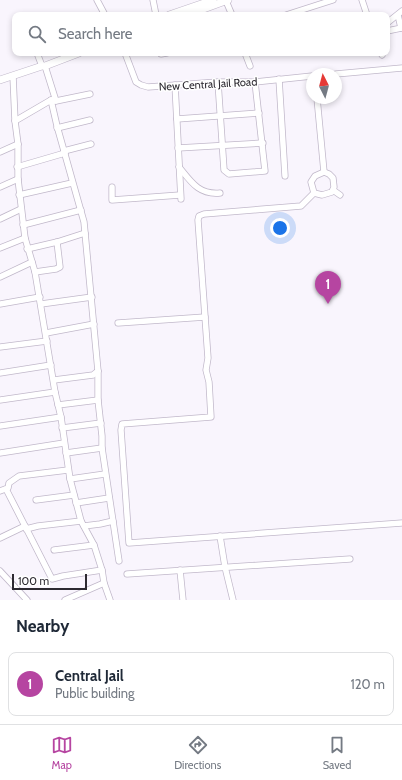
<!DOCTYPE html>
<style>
:root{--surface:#fff;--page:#f6f6f7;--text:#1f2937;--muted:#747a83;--line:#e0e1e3;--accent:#b645a1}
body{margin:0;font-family:Cabin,sans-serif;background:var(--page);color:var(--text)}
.compass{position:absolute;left:306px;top:68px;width:36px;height:36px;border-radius:50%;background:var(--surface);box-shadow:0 2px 6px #0003;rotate:354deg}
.scale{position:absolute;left:12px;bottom:10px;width:75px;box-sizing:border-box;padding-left:4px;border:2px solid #2d2a31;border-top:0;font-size:11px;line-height:14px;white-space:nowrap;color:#2d2a31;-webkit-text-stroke:3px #fff;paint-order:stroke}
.you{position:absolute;left:280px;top:228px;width:14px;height:14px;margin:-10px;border:3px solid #fff;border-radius:50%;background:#1a73e8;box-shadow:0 0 0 6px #1a73e833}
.badge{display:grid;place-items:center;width:26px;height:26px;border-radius:50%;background:var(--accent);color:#fff;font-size:13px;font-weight:700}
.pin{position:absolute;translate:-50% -33px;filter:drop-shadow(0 1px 2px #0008)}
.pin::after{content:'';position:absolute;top:21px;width:14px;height:12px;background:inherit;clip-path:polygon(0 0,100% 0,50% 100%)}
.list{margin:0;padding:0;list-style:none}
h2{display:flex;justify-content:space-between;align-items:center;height:52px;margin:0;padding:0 16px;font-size:17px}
h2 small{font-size:13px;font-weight:400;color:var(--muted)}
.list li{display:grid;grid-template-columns:26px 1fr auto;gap:12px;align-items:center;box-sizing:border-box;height:64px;margin:0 8px 8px;padding:0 8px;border:1px solid var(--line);border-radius:8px}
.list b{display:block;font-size:15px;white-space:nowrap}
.list p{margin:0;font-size:13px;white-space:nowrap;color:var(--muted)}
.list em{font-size:13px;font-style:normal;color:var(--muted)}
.icon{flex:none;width:22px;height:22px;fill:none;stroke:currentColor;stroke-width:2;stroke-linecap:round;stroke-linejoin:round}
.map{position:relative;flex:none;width:402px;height:600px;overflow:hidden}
.search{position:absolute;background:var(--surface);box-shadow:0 2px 6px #0003;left:12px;right:12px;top:12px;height:44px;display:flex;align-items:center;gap:10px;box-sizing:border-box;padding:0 14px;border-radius:8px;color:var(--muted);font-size:15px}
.sheet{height:124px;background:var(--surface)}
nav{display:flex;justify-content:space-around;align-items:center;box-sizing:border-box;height:56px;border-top:1px solid var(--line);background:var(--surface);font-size:11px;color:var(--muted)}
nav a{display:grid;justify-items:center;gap:2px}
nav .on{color:var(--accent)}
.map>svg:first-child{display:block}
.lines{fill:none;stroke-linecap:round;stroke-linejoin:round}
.minor-casing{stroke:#c1b8ca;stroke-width:7}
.tertiary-casing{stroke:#c1b8ca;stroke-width:8}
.minor{stroke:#fff;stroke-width:5.5}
.tertiary{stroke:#fff;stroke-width:7}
.labels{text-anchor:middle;stroke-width:3;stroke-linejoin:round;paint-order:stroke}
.street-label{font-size:11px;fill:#2d2a31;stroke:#fff}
</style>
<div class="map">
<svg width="402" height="600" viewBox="0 0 402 600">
<rect width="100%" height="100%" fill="#f9f5fd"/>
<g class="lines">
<defs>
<g id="minor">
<polyline points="97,0 105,15"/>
<polyline points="153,0 156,15"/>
<polyline points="362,0 367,15"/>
<polyline points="226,1 232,15"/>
<polyline points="286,15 333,0"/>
<polyline points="398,15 401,28"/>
<polyline points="387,23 402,11"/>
<polyline points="387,31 402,28"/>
<polyline points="37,53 42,66"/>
<polyline points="125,53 136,82 141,85 148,87 218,82 255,82 312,76"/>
<polyline points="161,53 161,54 167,53"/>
<polyline points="245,53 250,66"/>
<polyline points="381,53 382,55"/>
<polyline points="45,66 56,101 51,100 57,126 84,222 98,371 98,400 102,436 102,448 119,561"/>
<polyline points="336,74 402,68"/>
<polyline points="13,76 15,121 18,144 18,179 25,238 35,272 55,392 61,417 70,479 81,521 94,545 102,570 104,583 110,600"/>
<polyline points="279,79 285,176"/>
<polyline points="218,82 224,170 229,174 265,171 255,82"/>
<polyline points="175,85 181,199"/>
<polyline points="317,98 324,172"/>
<polyline points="56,101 90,94"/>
<polyline points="177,119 259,113"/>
<polyline points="15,121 51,100"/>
<polyline points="57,128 90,120"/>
<polyline points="178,148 263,143"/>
<polyline points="64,151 91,144"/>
<polyline points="0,152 18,144"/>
<polyline points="17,167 65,153"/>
<path d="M179,167C191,182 199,195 220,193"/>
<polyline points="0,187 18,179"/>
<polyline points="112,187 112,200 180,195"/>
<polyline points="333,190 340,195"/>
<polyline points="314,193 322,195 332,192 334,187 333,178 329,174 324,172 315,176 311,182 314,193 301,206 204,214 199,216 198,220 208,358 206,370 209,382 211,417 122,424 121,430 129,543 402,523"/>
<polyline points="19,195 72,183"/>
<polyline points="0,219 21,209"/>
<polyline points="23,225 81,210"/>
<polyline points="0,248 25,238"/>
<polyline points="27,249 57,242 85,233"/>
<polyline points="35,272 56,269 60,267 57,242"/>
<polyline points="0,277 32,262"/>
<polyline points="0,304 40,297"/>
<polyline points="41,304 92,297"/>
<polyline points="118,323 205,317"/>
<polyline points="46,333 94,324"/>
<polyline points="0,347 47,341"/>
<polyline points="0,373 51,365"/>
<polyline points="54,380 93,375 98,371"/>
<polyline points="0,400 55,392"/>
<polyline points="58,405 98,400"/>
<polyline points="0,426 61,417"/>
<polyline points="62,428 101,423"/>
<polyline points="0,453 64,443"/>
<polyline points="66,453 102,448"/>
<polyline points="70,479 105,474"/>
<polyline points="0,491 8,488 9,483 19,476 68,470"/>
<polyline points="36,500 74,495"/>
<polyline points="76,503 109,498"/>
<polyline points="25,526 52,579 63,576 102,570"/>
<polyline points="84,526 100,524 113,521"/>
<polyline points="26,529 38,526 81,521"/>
<polyline points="220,536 225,567 233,600"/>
<polyline points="0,538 25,526 6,489"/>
<polyline points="54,550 94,545"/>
<polyline points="180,570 183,600"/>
<polyline points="0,571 27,600"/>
<polyline points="127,574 350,559"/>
<polyline points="65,600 104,583"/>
</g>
<g id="tertiary">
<polyline points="169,15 213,0"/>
<polyline points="187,15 228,0"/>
<polyline points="0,80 42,66 45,66 79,53"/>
</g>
</defs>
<use href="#minor" class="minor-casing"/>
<use href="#tertiary" class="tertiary-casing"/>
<use href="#minor" class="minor"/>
<use href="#tertiary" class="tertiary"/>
</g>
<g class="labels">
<g class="street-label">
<text transform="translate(208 84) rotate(-3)" y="4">New Central Jail Road</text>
</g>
</g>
</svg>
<svg class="compass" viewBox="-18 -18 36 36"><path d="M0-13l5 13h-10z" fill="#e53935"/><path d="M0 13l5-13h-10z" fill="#747a83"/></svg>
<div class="scale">100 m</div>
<div class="you"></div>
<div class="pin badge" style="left:328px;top:304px">1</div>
<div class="search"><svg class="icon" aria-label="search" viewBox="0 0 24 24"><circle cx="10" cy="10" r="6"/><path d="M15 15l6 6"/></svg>Search here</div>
</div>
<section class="sheet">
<h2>Nearby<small></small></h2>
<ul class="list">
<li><span class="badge">1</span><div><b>Central Jail</b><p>Public building</p></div><em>120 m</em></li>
</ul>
</section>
<nav>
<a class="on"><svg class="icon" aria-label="map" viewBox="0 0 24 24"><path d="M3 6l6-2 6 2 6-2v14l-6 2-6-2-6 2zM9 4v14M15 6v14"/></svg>Map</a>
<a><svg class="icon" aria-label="directions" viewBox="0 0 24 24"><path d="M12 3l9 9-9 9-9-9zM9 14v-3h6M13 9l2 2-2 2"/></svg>Directions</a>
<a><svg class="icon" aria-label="saved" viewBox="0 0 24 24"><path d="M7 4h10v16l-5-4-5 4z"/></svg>Saved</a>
</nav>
